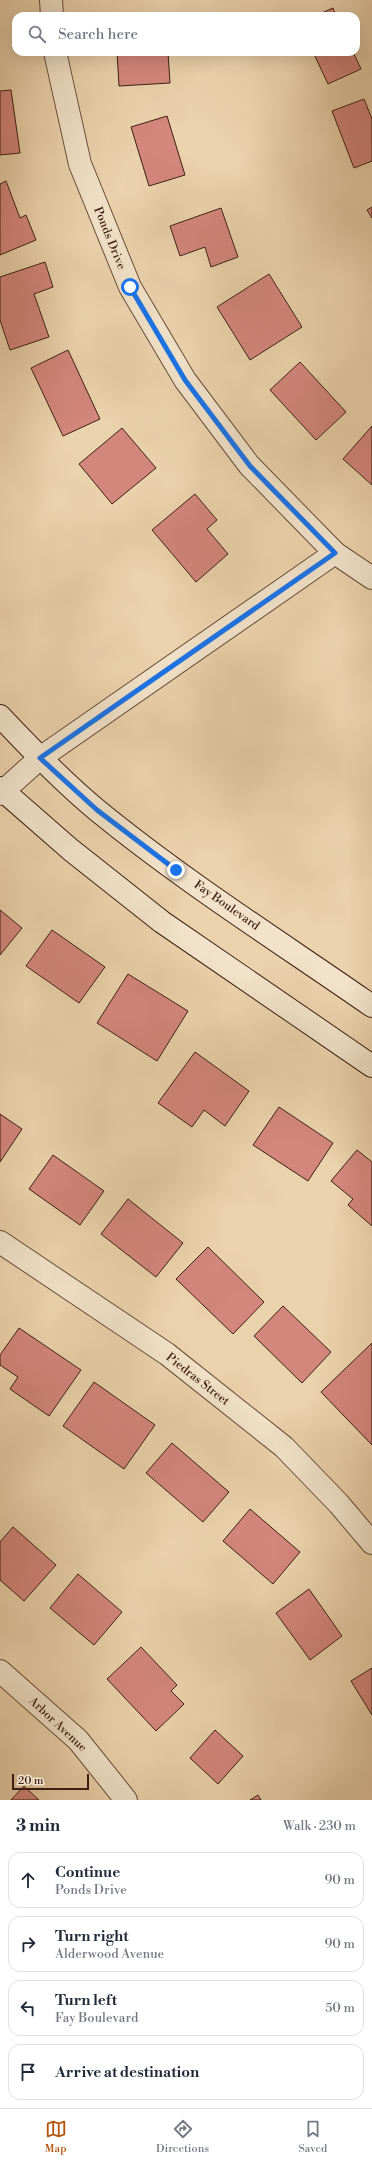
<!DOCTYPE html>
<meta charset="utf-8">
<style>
:root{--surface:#fff;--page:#f6f6f7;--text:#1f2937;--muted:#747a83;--line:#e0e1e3;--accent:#b45309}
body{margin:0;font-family:"Libre Bodoni",serif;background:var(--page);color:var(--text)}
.scale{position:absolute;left:12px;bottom:10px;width:77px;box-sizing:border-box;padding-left:4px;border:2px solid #3d1f12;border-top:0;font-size:11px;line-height:14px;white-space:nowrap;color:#3d1f12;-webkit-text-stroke:3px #f1e2c9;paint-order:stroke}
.stop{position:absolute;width:12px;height:12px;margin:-9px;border:3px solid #1a73e8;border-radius:50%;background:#fff}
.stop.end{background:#1a73e8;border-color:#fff;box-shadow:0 1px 4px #0008}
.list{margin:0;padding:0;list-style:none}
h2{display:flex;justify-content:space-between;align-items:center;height:52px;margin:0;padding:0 16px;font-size:17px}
h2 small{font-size:13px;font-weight:400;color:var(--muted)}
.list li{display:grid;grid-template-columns:26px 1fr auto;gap:12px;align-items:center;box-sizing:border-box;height:56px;margin:0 8px 8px;padding:0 8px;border:1px solid var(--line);border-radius:12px}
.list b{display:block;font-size:15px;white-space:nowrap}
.list p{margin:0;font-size:13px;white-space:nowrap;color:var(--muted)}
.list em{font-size:13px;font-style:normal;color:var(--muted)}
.icon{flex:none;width:22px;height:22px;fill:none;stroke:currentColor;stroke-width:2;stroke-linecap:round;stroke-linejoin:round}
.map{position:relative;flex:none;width:372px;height:1800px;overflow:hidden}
.search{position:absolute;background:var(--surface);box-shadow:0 4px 16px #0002;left:12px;right:12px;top:12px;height:44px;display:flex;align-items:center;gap:10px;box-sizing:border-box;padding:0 14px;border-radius:12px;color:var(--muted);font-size:15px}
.sheet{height:308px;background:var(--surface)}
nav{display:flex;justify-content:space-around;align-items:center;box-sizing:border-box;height:56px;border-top:1px solid var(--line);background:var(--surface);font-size:11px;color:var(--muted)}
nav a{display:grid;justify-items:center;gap:2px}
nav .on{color:var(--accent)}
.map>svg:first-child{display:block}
.building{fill:#d3867c;stroke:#3d1f12}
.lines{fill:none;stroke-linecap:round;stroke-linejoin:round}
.minor-casing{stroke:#684c38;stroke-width:24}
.secondary-casing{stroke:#3d1f12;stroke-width:24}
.minor{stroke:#f1e2c9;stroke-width:22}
.secondary{stroke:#f1e2c9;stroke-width:22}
.route{stroke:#1a73e8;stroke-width:5}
.labels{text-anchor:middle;stroke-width:3;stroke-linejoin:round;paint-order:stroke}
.street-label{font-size:12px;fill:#3d1f12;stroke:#f1e2c9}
</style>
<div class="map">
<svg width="372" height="1800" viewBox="0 0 372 1800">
<rect width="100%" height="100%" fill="#ead2ac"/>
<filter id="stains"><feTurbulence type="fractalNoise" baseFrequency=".005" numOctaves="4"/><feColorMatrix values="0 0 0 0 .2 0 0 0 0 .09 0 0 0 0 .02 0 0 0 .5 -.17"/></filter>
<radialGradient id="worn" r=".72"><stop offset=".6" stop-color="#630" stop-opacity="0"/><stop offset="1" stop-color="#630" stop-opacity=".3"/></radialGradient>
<g class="building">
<polygon points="333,8 336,16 315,16"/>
<polygon points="117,52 168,52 170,83 119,86"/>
<polygon points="313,52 353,52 361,69 328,84"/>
<polygon points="11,90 20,153 0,155 0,91"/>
<polygon points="364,99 372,119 372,161 354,168 332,111"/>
<polygon points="167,116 185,175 149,186 131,127"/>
<polygon points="6,181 20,218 26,215 36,240 0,255 0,184"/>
<polygon points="372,207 372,218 367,210"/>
<polygon points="221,208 238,257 211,267 205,247 180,256 170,226"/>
<polygon points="45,262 53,287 34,294 49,337 10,350 0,320 0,277"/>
<polygon points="269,274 302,327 250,360 217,307"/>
<polygon points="68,350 100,419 63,436 31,368"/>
<polygon points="300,362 346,412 316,440 270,390"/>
<polygon points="372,426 372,485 343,459"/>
<polygon points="122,428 156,468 112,504 79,464"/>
<polygon points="195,494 217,520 207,529 228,554 196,582 152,530"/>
<polygon points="0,910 22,928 0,955"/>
<polygon points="52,930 105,967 79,1003 26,966"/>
<polygon points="128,974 188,1011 157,1061 97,1023"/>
<polygon points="195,1052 249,1091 225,1126 204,1110 192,1127 158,1103"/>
<polygon points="279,1107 333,1143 308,1181 253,1145"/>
<polygon points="0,1114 22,1129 0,1162"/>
<polygon points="357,1150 372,1162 372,1226 348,1205 353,1199 331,1181"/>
<polygon points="53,1155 104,1191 80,1225 29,1189"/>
<polygon points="128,1199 183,1243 156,1277 101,1234"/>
<polygon points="208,1247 264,1302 233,1334 176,1279"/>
<polygon points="283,1306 331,1352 302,1383 254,1336"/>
<polygon points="19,1328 81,1370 49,1416 10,1389 18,1377 0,1365 0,1355"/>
<polygon points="372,1343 372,1445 321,1392"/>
<polygon points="94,1382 155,1425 124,1469 63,1426"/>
<polygon points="172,1443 229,1492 203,1522 146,1473"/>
<polygon points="250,1509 300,1552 273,1584 223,1541"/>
<polygon points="13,1527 56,1565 24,1601 0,1580 0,1542"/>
<polygon points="78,1574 122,1612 94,1645 50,1608"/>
<polygon points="309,1589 342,1636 310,1660 276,1613"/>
<polygon points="141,1647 177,1685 171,1691 184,1704 156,1731 107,1679"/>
<polygon points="372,1668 372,1715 351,1681"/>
<polygon points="215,1730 243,1756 218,1784 190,1758"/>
<polygon points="24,1786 39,1800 11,1800"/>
<polygon points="258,1795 261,1800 250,1800"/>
</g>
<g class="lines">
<defs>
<g id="minor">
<polyline points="51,0 52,16"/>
<polyline points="55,52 80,164 130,287 185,380 249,465 335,553 372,578"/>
<polyline points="0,794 40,758 335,553"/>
<polyline points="0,1242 167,1354 284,1447 339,1504 372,1543"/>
<polyline points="0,1671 78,1740 126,1800"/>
</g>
<g id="secondary">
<path d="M0,716C31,749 63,782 98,811C185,882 280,942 372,1006"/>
<polyline points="0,788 71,850 162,922 372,1066"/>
</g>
</defs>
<use href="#minor" class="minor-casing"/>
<use href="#secondary" class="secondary-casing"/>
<use href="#minor" class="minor"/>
<use href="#secondary" class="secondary"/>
</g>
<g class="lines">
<polyline class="route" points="130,287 185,380 250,466 335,553 40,758 97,810 176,870"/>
</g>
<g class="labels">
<g class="street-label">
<text transform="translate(110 238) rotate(68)" y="4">Ponds Drive</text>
<text transform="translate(227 905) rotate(35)" y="4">Fay Boulevard</text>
<text transform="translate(198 1379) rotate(38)" y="4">Piedras Street</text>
<text transform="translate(58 1724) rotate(43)" y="4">Arbor Avenue</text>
</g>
</g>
<rect width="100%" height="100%" filter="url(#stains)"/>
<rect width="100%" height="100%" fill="url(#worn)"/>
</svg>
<div class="scale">20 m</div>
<div class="stop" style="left:130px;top:287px"></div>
<div class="stop end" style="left:176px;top:870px"></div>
<div class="search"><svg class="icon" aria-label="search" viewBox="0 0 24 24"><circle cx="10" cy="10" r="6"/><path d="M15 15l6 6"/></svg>Search here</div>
</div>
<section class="sheet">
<h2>3 min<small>Walk · 230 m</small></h2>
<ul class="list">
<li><svg class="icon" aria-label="ahead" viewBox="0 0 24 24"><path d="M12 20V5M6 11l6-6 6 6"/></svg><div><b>Continue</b><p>Ponds Drive</p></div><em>90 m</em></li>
<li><svg class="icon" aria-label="right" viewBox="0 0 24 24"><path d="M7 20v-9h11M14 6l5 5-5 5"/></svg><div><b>Turn right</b><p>Alderwood Avenue</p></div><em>90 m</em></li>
<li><svg class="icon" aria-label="left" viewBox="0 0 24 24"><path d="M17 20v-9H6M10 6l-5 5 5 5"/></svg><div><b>Turn left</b><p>Fay Boulevard</p></div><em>50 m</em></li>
<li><svg class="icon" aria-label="arrive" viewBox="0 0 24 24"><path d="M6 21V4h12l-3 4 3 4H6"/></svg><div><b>Arrive at destination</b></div></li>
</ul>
</section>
<nav>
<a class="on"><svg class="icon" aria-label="map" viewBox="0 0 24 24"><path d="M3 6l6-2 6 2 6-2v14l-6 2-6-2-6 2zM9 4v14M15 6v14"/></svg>Map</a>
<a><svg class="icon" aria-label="directions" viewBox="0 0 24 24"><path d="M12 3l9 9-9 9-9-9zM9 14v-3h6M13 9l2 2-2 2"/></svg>Directions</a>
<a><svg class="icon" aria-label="saved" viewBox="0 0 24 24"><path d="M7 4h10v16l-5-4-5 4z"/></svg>Saved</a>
</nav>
